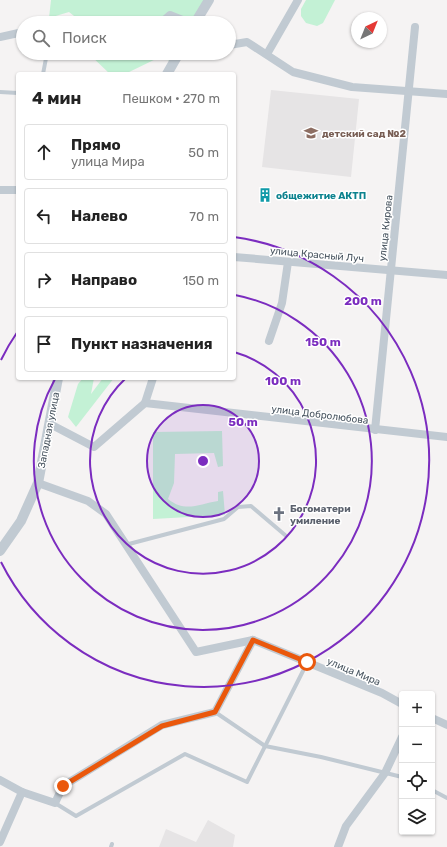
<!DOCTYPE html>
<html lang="ru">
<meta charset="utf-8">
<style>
:root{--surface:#fff;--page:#f6f6f6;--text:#222;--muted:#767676;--line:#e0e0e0}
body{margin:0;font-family:Rubik,sans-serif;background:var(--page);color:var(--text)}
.controls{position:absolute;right:12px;bottom:12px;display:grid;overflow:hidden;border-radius:4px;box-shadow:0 1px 3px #0004}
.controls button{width:36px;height:36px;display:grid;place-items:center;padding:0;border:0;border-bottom:1px solid var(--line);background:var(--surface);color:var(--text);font:20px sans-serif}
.compass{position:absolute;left:351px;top:12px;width:36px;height:36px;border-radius:50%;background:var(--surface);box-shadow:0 1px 3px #0004;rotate:43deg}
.stop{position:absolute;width:12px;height:12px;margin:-9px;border:3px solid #ea580c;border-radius:50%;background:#fff}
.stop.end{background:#ea580c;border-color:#fff;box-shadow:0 1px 4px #0008}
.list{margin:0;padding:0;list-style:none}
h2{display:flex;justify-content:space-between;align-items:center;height:52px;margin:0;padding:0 16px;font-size:17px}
h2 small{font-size:13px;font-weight:400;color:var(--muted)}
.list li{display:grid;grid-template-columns:26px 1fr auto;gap:12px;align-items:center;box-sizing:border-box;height:56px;margin:0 8px 8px;padding:0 8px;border:1px solid var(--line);border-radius:4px}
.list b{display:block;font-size:15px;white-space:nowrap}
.list p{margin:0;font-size:13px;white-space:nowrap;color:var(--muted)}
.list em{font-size:13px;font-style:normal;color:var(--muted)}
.icon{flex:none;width:22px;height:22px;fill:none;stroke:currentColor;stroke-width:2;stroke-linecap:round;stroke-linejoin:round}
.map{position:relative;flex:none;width:447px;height:847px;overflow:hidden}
.search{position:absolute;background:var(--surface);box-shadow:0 1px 3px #0004;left:16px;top:16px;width:220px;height:44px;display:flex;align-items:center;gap:10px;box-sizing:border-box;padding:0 14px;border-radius:22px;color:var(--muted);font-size:15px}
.panel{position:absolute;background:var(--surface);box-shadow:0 1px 3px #0004;left:16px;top:72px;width:220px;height:308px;border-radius:4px}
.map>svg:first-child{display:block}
.education{fill:#e6e4e5}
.green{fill:#c3f1d5}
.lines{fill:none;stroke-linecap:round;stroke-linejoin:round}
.service{stroke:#c1cad2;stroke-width:4}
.minor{stroke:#c1cad2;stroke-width:8}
.tertiary{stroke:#c1cad2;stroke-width:10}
.route{stroke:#ea580c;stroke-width:5}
.ring{fill:none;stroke:#7b2cbf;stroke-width:2}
.labels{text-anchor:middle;stroke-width:3;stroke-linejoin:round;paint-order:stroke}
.education-label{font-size:10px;font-weight:bold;fill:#785e54;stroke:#fff;text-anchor:start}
.culture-label{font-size:10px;font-weight:bold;fill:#0d838f;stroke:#fff;text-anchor:start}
.street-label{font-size:10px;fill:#4a5661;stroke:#fff}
.worship-label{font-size:10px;font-weight:bold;fill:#5b616d;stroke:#fff;text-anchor:start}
.centre{fill:#7b2cbf;stroke:#fff;stroke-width:2}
.ring-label{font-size:12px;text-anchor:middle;font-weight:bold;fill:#7b2cbf;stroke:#fff;stroke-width:3;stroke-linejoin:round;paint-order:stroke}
</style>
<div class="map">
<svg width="447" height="847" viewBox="0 0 447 847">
<rect width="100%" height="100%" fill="#f5f3f3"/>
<g class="education">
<polygon points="271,90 359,99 351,177 262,167"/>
<polygon points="208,820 235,835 233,847 159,847 166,829 196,842"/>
</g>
<g class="green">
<polygon points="51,0 204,0 192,23 83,23 69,12 49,18"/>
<polygon points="306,0 335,0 323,23 317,26 306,23 301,16 301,9"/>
<polygon points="88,53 175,53 170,61 160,57 125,74 110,74"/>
<polygon points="83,378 94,378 91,394 103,378 114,378 76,427 68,417 78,384"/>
<path d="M222,431L223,466L218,467L214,453L175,454L174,483L168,499C185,513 199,504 218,501V492L223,491L225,515L153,519V432Z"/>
</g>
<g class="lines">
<g class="service">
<polyline points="43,74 47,53"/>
<polyline points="0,92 18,93"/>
<polyline points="125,545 224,519 238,507 251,506 285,535"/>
<polyline points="215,712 265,746 321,757 402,777"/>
<polyline points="432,790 447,798"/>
<polyline points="55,803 76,816 185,754 247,782 307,663"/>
<polyline points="111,847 112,844"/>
</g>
<g class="minor">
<polyline points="78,23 93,21 160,23"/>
<polyline points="161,23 170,15 190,23"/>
<polyline points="0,37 23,32"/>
<polyline points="229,45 247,42 293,72 352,87 447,94"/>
<polyline points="267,54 298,0"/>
<polyline points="0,190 18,190"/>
<polyline points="234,257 447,275"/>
<polyline points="269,341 282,303 288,262"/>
<polyline points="153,378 145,403 447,437"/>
<polyline points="50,424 94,447 145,403"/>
<polyline points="375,430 415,27"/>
<polyline points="38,483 88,501 106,514 196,652 253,640"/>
<polyline points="253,640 382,693 402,704"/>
<polyline points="432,718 447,725"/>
<polyline points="0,780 22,792 55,803 63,786 162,725 215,712 253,640"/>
<polyline points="0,842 22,792"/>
<polyline points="338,847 346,826 385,773 402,737"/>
</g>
<g class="tertiary">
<polyline points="195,23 209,0"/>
<polyline points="167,74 179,53"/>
<polyline points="0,551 21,521 38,483 58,378"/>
</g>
</g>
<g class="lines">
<polyline class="route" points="63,786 162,726 215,712 253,640 307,662"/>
</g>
<circle cx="203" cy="461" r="56" fill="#7b2cbf" fill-opacity=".12"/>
<g class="ring">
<circle cx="203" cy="461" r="56"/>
<path d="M234 352A113 113 0 1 1 126 378"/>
<path d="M235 295A169 169 0 1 1 55 379"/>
<path d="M1 360A226 226 0 0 1 18 331M234 237A226 226 0 1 1 1 562"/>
</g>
<defs>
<symbol id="school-bare" viewBox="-9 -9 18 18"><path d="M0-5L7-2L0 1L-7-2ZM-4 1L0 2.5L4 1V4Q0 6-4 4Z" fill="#8d6e63" stroke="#fff" stroke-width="2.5" paint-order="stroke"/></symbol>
<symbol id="building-bare" viewBox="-9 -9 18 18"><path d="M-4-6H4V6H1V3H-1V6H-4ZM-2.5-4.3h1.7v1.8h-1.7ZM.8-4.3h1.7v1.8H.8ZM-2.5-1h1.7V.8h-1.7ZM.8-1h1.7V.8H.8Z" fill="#0f9aa8" stroke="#fff" stroke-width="2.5" paint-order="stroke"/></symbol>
<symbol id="church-bare" viewBox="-9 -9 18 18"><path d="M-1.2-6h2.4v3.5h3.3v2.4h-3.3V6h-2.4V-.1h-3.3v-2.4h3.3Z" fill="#6b7280" stroke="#fff" stroke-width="2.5" paint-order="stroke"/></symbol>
</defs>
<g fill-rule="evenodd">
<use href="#school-bare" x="301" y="123" width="20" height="20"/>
<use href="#building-bare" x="255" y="185" width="20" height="20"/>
<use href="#church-bare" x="269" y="504" width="20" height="20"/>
</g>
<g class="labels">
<g class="education-label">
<text x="322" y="137">детский сад №2</text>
</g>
<g class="culture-label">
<text x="276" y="199">общежитие АКТП</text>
</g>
<g class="street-label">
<text transform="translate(385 228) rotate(-84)" y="4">улица Кирова</text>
<text transform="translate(317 254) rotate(5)" y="4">улица Красный Луч</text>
<text transform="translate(320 414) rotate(7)" y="4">улица Добролюбова</text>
<text transform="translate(48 430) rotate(-79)" y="4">Западная улица</text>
<text transform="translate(354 671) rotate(23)" y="4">улица Мира</text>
</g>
<g class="worship-label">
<text x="290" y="512">Богоматери<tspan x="290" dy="12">умиление</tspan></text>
</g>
</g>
<circle cx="203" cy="461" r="6" class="centre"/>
<g class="ring-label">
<text x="363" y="305">200 m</text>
<text x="323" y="346">150 m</text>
<text x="283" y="385">100 m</text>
<text x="243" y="426">50 m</text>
</g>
</svg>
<div class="controls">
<button>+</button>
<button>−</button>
<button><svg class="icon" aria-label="locate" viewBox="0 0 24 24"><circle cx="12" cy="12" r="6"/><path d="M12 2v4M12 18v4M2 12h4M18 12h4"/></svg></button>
<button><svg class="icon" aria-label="layers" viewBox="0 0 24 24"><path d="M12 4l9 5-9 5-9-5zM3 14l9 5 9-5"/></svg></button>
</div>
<svg class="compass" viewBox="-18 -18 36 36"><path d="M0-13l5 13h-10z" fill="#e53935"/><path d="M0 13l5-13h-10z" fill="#767676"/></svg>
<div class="stop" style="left:307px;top:662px"></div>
<div class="stop end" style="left:63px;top:786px"></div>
<div class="search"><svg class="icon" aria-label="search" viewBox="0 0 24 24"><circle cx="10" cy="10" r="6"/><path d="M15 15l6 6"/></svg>Поиск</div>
<section class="panel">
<h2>4 мин<small>Пешком · 270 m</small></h2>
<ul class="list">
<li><svg class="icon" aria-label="ahead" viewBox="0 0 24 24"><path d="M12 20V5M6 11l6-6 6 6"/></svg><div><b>Прямо</b><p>улица Мира</p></div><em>50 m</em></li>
<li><svg class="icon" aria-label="left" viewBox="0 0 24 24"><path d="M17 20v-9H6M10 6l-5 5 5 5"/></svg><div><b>Налево</b></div><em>70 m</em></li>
<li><svg class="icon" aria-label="right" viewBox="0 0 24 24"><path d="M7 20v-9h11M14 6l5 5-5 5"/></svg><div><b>Направо</b></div><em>150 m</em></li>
<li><svg class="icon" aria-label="arrive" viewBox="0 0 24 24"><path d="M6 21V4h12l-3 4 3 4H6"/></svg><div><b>Пункт назначения</b></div></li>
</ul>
</section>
</div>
